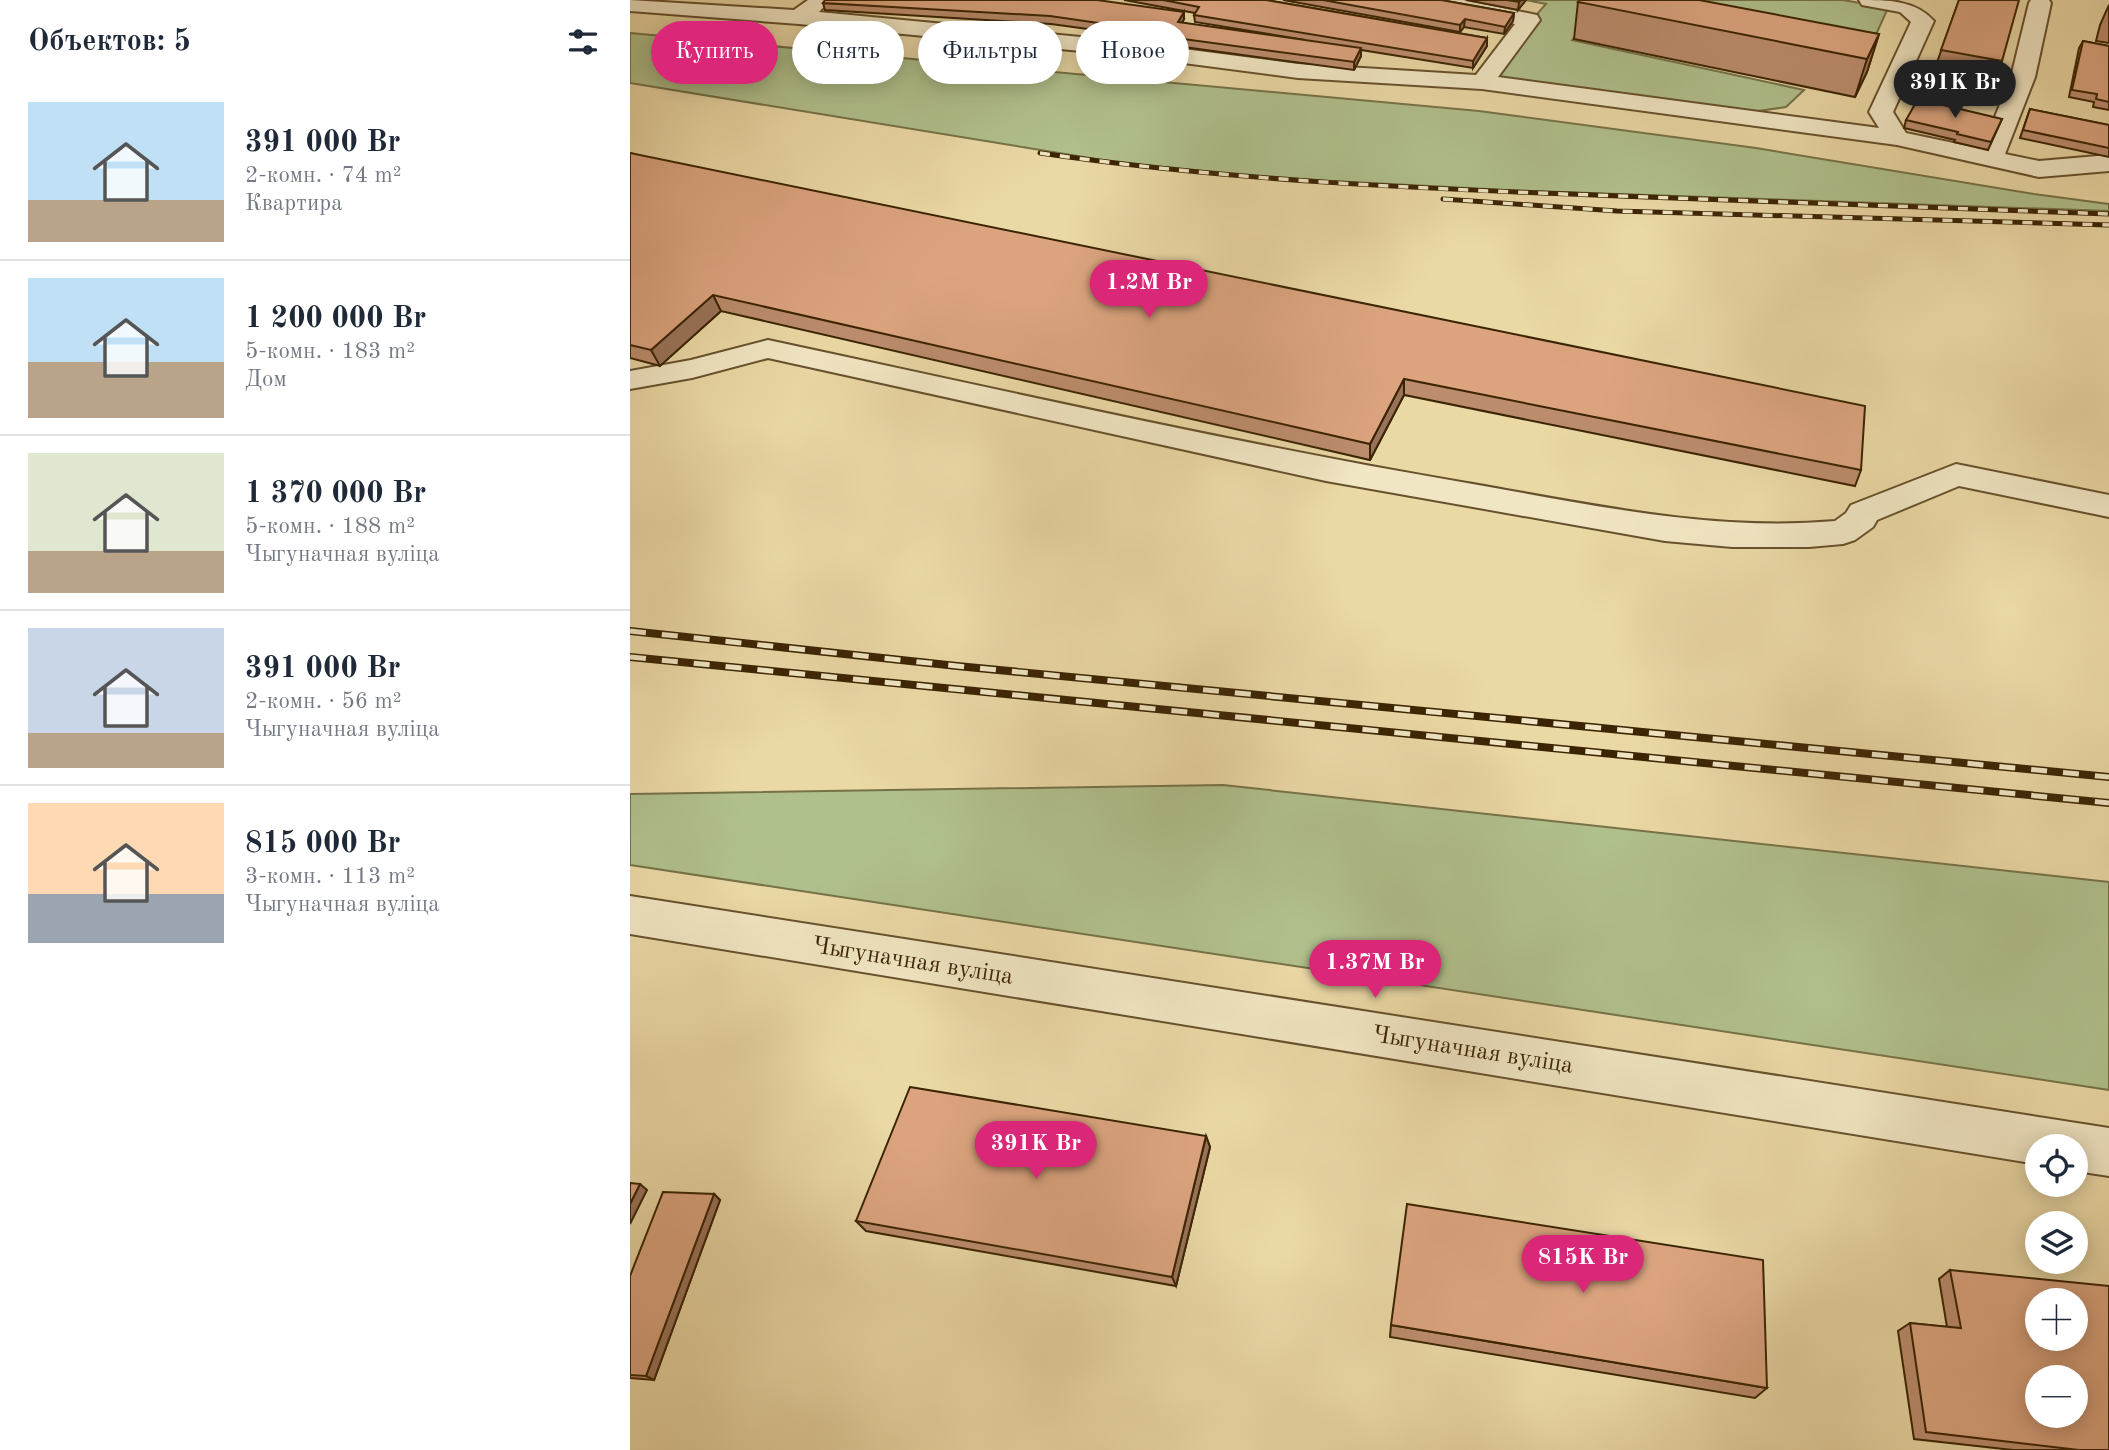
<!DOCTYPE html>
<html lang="ru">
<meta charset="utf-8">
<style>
:root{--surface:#fff;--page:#f2f2f3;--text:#1f2937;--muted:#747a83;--line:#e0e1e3;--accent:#db2777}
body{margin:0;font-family:"Old Standard TT",serif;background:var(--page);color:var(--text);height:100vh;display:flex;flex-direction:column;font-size:26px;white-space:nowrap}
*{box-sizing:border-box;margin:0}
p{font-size:23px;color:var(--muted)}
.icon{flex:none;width:38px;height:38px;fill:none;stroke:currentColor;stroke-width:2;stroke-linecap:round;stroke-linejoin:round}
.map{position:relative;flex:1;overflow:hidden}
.drawer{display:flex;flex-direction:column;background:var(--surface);width:630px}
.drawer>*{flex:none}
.hud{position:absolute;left:21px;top:21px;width:665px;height:63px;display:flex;gap:14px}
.tools{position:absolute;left:1395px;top:1134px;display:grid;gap:14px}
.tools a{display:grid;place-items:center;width:63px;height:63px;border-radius:50%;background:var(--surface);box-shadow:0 4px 18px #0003;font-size:35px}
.price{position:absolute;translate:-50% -60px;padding:0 16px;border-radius:24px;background:var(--accent);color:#fff;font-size:23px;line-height:46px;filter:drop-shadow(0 2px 4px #0008)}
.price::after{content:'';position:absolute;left:50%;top:42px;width:21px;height:16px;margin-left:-10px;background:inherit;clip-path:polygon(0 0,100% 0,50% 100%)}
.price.on{background:#222;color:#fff}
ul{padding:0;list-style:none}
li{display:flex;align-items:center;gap:21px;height:175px;padding:0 28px}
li+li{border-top:2px solid var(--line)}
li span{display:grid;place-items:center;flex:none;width:196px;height:140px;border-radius:0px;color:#555}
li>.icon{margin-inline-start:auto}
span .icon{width:84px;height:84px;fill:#fffc;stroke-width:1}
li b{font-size:30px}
h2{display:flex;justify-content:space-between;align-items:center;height:84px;padding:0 28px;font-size:30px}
.chip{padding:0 24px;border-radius:32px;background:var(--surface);box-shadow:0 4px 18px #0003;font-size:24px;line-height:63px}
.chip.on{background:var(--accent);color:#fff}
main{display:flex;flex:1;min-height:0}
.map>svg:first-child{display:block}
.green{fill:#b0c08c;stroke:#767248;stroke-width:2}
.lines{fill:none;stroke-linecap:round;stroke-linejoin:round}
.minor-casing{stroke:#67512c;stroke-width:4}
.minor{fill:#f1e6c4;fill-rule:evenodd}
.rail-far1-casing{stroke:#3b2403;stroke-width:5}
.rail-casing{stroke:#3b2403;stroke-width:8}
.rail-far1{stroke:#f1e6c4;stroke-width:3.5;stroke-dasharray:10;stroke-linecap:butt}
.rail{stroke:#f1e6c4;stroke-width:5;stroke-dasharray:16;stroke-linecap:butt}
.wall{fill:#bc8d6d;stroke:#3b2403;stroke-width:2}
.shaded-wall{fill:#997359;stroke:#3b2403;stroke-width:2}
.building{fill:#dba47f;stroke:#3b2403;stroke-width:2;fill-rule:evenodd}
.labels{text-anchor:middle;stroke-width:5;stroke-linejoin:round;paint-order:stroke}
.street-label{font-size:24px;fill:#3b2403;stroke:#f1e6c4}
</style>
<main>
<section class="drawer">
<h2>Объектов: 5<svg class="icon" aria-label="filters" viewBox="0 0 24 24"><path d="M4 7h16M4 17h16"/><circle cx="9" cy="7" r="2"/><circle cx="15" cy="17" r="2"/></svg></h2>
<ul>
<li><span style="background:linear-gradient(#bfe0f5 70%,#b9a48a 0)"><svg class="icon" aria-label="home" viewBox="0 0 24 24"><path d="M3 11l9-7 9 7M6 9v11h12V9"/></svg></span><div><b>391 000 Br</b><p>2-комн. · 74 m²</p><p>Квартира</p></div></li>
<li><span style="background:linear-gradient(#bfe0f5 60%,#b9a48a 0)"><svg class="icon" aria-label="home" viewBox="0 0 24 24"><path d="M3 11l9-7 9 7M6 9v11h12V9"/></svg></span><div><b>1 200 000 Br</b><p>5-комн. · 183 m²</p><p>Дом</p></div></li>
<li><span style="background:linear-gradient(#dfe7d0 70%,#b9a48a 0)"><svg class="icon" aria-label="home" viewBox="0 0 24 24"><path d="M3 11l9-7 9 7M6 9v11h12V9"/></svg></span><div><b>1 370 000 Br</b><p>5-комн. · 188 m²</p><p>Чыгуначная вуліца</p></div></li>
<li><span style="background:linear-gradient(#c9d6e8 75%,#b9a48a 0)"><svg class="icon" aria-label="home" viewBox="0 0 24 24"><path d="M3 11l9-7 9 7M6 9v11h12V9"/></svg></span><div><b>391 000 Br</b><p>2-комн. · 56 m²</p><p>Чыгуначная вуліца</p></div></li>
<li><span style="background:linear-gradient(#ffd9b3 65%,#9aa5b1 0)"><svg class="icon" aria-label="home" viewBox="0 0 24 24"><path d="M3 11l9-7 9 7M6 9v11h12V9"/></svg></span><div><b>815 000 Br</b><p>3-комн. · 113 m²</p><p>Чыгуначная вуліца</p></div></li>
</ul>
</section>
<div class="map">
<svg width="1479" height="1450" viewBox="0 0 1479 1450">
<rect width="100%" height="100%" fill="#ead8a5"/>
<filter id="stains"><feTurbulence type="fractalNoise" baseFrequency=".00286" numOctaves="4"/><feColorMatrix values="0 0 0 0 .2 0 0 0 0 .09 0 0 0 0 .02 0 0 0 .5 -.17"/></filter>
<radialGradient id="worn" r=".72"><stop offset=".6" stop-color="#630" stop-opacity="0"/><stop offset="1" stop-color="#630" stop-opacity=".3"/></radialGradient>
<!-- green -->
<g class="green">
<path d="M 896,0 L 973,0 L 942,40 L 1174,90 L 1156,107 L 1101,115 L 850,78 L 916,4 Z"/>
<path d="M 988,0 L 1213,0 L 1258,8 L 1239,50 Z"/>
<path d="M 0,33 L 849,111 L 1126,148 L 1404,194 L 1479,204 L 1479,211 L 876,190 L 628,177 L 484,162 L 0,83 Z"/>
<path d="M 593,785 L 1479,882 L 1479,1090 L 0,865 L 0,794 Z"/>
</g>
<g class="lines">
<!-- minor casing -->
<g class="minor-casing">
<g id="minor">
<path d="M 0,0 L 164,10 L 178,0 L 200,0 L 189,12 L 492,41 L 668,64 L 846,75 L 885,24 L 794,5 L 791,0 L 833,0 L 907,15 L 910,20 L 868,77 L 1249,128 L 1239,112 L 1281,22 L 1270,12 L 1232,5 L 1229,0 C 1258,0 1285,0 1304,21 L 1263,112 L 1276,133 L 1352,149 L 1381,77 L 1399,3 L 1401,0 L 1419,0 L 1421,3 L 1405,77 L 1375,154 L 1409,161 L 1479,155 L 1479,171 L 1409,177 L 1267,145 L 852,89 L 668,78 L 492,55 L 169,24 L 0,11 Z"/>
<path d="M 138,340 C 371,390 603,443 837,483 C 959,504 1081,532 1205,521 L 1216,513 L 1221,505 L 1326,464 L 1479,495 L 1479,517 L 1329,486 L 1247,520 L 1243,527 L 1225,540 L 1213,544 L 1179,547 L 1102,547 L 1035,541 L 696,481 L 138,358 L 62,378 L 0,389 L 0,371 L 61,360 Z"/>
<path d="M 0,896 L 1479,1128 L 1479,1176 L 1446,1171 L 1446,1146 L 1407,1146 L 1407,1164 L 0,934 Z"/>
</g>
</g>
<!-- minor -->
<use href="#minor" class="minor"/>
<!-- rail-far1 casing -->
<g class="rail-far1-casing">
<g id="rail-far1">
<path d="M 410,153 C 602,181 795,189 989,196 C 1153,202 1316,208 1479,214"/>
<path d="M 813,199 L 987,211 L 1479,225"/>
</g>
</g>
<!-- rail casing -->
<g class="rail-casing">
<g id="rail">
<path d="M 0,631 L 327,666 L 1479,777"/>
<path d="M 0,657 L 1479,803"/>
</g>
</g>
<!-- rail-far1 -->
<use href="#rail-far1" class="rail-far1"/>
<!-- rail -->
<use href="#rail" class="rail"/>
</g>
<!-- wall -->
<g class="wall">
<path d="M 494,0 L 636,0 L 857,38 L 857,46 L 843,68 L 731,50 L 731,56 L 724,70 L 517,42 L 516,37 L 421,24 L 195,10 L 193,3 L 554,19 L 552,23 L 675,40 L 565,22 L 564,15 L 565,13 Z"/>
<path d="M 653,0 L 811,0 L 884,13 L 883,21 L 874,34 L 834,27 L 830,32 Z"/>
<path d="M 836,0 L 896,0 L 888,10 Z"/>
<path d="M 1329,0 L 1372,61 L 1357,99 L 1298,88 Z"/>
<path d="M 948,2 L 1249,34 L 1237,72 L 1225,97 L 944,39 Z"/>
<path d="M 1479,5 L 1479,43 L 1466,41 L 1470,25 Z"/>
<path d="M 1453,41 L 1479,46 L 1479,110 L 1463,107 L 1464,102 L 1439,97 L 1449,48 Z"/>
<path d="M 1400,109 L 1479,125 L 1479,157 L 1390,138 Z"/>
<path d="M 1372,119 L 1358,150 L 1324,142 L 1325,140 L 1274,128 L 1276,120 Z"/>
<path d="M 0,153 L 1231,470 L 1225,486 L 774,395 L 740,460 L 91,311 L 30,366 L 0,358 Z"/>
<path d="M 576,1136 L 580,1147 L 546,1286 L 236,1231 L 226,1221 Z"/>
<path d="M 84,1194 L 90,1200 L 24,1380 L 0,1378 L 0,1276 Z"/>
<path d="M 1320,1270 L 1479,1450 L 1383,1450 L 1284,1439 L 1268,1331 L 1280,1323 L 1317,1327 L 1309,1279 Z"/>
<path d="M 761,1325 L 1137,1388 L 1125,1398 L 760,1337 Z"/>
</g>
<!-- shaded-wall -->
<g class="shaded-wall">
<path d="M 891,0 L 896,0 L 888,10 L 889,2 Z"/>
<path d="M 554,12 L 554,19 L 548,30 L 548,22 Z"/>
<path d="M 884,13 L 883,21 L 874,34 L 875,27 Z"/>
<path d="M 835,19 L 834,27 L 830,32 L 830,25 Z"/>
<path d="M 1249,34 L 1237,72 L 1225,97 L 1237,59 Z"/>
<path d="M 857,38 L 857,46 L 843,68 L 843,61 Z"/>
<path d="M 731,48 L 731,56 L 724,70 L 724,62 Z"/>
<path d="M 83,295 L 91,311 L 30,366 L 21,350 Z"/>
<path d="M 774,379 L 774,395 L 740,460 L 740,444 Z"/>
<path d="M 576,1136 L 580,1147 L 546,1286 L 542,1277 Z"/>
<path d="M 10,1184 L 17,1190 L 0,1224 L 0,1204 Z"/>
<path d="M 84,1194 L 90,1200 L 24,1380 L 16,1376 Z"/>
</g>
<!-- building -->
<g class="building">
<path d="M 195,0 L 467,0 L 554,12 L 548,22 L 731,48 L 724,62 L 516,34 L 517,30 L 420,16 L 193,3 Z"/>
<path d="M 533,0 L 636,0 L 857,38 L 843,61 L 564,15 L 569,7 Z"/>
<path d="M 693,0 L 811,0 L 884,13 L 875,27 L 835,19 L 830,25 Z"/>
<path d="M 877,0 L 891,0 L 889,2 Z"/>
<path d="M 950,0 L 1069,0 L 1249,34 L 1237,59 L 948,2 Z"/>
<path d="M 1329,0 L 1389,0 L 1372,61 L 1311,50 Z"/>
<path d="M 1453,41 L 1479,46 L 1479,102 L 1466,99 L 1467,94 L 1442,90 Z"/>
<path d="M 1288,99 L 1372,119 L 1361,142 L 1327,134 L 1328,132 L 1276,120 Z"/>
<path d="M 1400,109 L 1479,125 L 1479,148 L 1393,130 Z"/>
<path d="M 0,153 L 1235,406 L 1231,470 L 774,379 L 740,444 L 83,295 L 21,350 L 0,345 Z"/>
<path d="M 280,1087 L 576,1136 L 542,1277 L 226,1221 Z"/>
<path d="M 0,1183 L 10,1184 L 0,1204 Z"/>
<path d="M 33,1192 L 84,1194 L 16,1376 L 0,1375 L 0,1276 Z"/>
<path d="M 777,1204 L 1133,1260 L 1137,1388 L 761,1325 Z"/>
<path d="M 1320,1270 L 1479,1286 L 1479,1450 L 1449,1450 L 1296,1432 L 1280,1323 L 1331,1328 ZM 1407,1300 L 1446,1300 L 1446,1339 L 1407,1339 ZM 1407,1377 L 1446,1377 L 1446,1416 L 1407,1416 Z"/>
</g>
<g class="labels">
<!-- street labels -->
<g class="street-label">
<text transform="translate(283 960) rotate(9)" y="8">Чыгуначная вуліца</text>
<text transform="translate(843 1049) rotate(9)" y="8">Чыгуначная вуліца</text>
</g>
</g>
<rect width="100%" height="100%" filter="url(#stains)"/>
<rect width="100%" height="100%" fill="url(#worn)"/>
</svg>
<div class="tools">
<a><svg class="icon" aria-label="locate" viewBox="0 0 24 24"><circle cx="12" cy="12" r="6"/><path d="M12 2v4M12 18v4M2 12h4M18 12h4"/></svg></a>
<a><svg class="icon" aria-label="layers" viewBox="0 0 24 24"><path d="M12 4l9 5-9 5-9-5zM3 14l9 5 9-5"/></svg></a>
<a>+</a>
<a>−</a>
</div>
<b class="price on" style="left:1325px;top:120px">391K Br</b>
<b class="price" style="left:519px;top:320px">1.2M Br</b>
<b class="price" style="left:745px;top:1000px">1.37M Br</b>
<b class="price" style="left:406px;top:1181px">391K Br</b>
<b class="price" style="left:953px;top:1295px">815K Br</b>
<div class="hud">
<a class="chip on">Купить</a>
<a class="chip">Снять</a>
<a class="chip">Фильтры</a>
<a class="chip">Новое</a>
</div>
</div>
</main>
